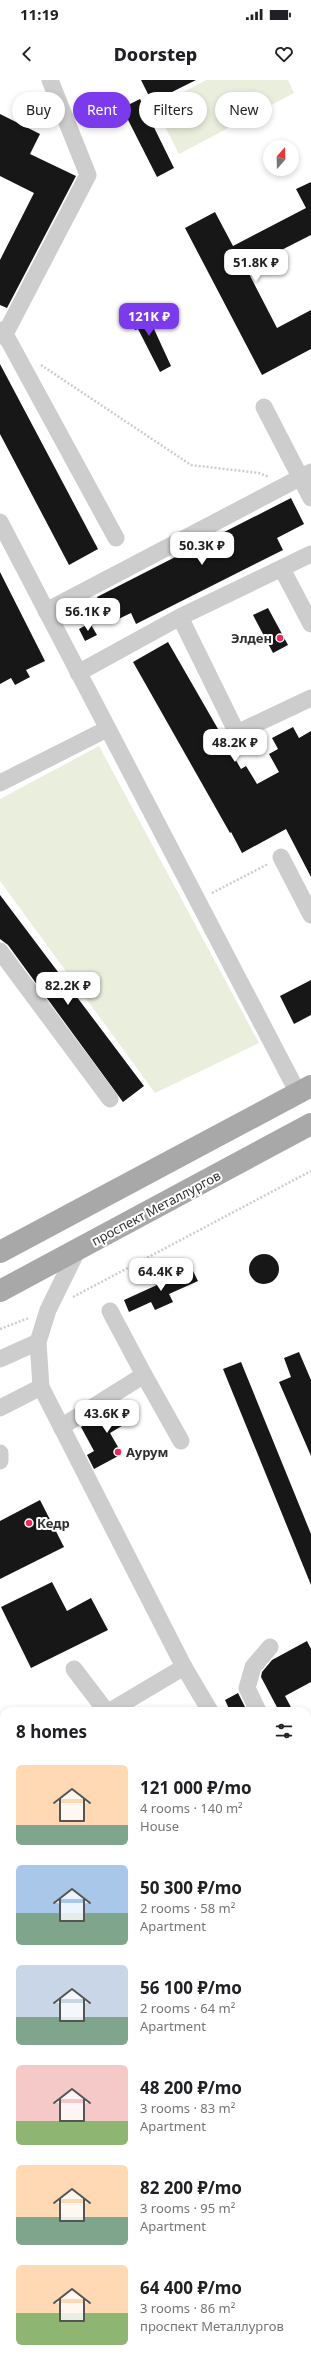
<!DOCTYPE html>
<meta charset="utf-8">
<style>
:root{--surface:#fff;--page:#f2f2f2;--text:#202124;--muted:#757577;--accent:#7c3aed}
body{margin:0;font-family:"Noto Sans",sans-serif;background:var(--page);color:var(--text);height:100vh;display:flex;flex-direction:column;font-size:15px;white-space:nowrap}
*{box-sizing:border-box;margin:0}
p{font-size:13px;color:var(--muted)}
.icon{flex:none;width:22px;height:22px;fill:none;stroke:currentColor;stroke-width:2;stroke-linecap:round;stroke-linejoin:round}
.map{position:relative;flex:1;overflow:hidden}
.drawer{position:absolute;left:0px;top:1627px;width:311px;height:656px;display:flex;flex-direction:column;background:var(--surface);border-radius:12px 12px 0 0;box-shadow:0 2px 6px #0003}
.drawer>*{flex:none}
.hud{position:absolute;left:12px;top:12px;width:287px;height:36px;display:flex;gap:8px}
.needle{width:26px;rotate:20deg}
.tools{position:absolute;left:263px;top:60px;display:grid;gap:8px}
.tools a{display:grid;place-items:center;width:36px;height:36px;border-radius:50%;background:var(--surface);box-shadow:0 2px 6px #0003;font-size:20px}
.price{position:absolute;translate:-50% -34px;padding:0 9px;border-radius:8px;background:#fff;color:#222;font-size:13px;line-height:26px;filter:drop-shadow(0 1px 2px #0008)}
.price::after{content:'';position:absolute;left:50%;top:24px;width:12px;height:9px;margin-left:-6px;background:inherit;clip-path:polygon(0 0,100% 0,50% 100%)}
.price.selected{background:var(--accent);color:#fff}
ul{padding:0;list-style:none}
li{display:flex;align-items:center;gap:12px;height:100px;padding:0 16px}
li span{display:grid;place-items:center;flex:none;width:112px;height:80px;border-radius:6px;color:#555}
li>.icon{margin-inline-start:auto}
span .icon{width:48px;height:48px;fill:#fffc;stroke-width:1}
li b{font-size:17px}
h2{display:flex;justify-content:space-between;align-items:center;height:48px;padding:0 16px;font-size:17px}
.tag{padding:0 14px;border-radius:18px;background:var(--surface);box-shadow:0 2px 6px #0003;font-size:14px;line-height:36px}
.tag.selected{background:var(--accent);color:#fff}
.status{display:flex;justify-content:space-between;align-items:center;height:28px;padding:0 20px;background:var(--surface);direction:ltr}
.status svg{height:11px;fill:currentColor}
header{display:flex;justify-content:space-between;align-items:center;height:52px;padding:0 16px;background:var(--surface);font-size:18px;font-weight:800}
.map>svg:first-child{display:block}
.green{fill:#eaeedd}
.building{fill:#171717}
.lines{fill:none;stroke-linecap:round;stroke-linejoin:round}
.path{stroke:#cdcdcd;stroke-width:2.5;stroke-dasharray:2 2;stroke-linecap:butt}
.minor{stroke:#cdcdcd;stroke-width:17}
.major{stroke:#a8a8a8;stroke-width:22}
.poi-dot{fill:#f4255f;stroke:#fff;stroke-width:1.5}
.labels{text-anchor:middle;stroke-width:4;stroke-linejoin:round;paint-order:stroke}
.poi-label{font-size:13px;font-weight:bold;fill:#303030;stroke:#fff;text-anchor:start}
.street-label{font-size:13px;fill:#303030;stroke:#fff}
</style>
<div class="status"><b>11:19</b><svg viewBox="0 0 49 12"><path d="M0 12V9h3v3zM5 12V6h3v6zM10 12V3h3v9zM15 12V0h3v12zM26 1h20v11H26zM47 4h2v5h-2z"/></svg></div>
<header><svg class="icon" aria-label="back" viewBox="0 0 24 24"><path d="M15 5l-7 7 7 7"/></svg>Doorstep<svg class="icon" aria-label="heart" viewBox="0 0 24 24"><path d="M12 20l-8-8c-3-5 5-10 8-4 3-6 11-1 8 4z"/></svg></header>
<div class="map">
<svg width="311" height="2283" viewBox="0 0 311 2283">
<rect width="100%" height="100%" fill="#fff"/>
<!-- green -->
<g class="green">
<path d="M 206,0 L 288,0 L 294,13 L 179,74 L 155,27 Z"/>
<path d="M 99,666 L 259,963 L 155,1013 L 0,801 L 0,719 Z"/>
</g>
<!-- building -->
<g class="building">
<path d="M 141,0 L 196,0 L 152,22 Z"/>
<path d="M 140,19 L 174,88 L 157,97 L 122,28 Z"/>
<path d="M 0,34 L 40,54 L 30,74 L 76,96 L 7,228 L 0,225 L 0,180 L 34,113 L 0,96 Z"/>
<path d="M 311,102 L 311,155 L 246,188 L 277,248 L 311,230 L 311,269 L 262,295 L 185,148 L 215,132 L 233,166 L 306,128 L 296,109 Z"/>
<path d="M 143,225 L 171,286 L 160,292 L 138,249 L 135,250 L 127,233 Z"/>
<path d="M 0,284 L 98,469 L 69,485 L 0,354 Z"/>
<path d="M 291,418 L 304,444 L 277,458 L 283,470 L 136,544 L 131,533 L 110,543 L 97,517 Z"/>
<path d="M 0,492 L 45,581 L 26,590 L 30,597 L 15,605 L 11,598 L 0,604 Z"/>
<path d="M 268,528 L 288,565 L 273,573 L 253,535 Z"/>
<path d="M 90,543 L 97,555 L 85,561 L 79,549 Z"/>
<path d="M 168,562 L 241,689 L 246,686 L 257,704 L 279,692 L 269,674 L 278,669 L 272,658 L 293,647 L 299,658 L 311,651 L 311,797 L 286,749 L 242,773 L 231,752 L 230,753 L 133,582 Z"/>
<path d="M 0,815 L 144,1006 L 123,1022 L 8,865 L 0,859 Z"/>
<path d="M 311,900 L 311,935 L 294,944 L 280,916 Z"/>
<circle cx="264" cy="1189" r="15"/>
<path d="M 192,1189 L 198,1201 L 169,1214 L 173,1222 L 155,1230 L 151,1222 L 129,1232 L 124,1220 Z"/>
<path d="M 299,1272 L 311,1300 L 311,1376 L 279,1302 L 291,1297 L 284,1278 Z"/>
<path d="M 241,1282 L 311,1454 L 311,1505 L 223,1289 Z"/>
<path d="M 128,1321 L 137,1337 L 110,1353 L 122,1374 L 94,1389 L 87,1375 L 94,1371 L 81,1347 Z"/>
<path d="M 40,1420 L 64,1467 L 0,1499 L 0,1441 Z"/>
<path d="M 52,1502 L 67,1531 L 91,1518 L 108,1550 L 31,1588 L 1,1527 Z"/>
<path d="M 307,1561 L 311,1569 L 311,1602 L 285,1616 L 293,1631 L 279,1631 L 261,1597 L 262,1592 L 272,1580 Z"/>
<path d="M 238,1613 L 247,1631 L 230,1631 L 225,1620 Z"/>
</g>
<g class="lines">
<!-- path -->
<g class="path">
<path d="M 41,285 L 191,385 L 259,393 L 269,397"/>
<path d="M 212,813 L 268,784"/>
<path d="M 73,1217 L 311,1091"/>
<path d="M 0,1249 L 29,1238"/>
</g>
<!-- minor -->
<g class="minor">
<path d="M 0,250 L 5,254 L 88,95 L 50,0"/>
<path d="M 0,256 L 5,254 L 116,458"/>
<path d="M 264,327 L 311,418"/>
<path d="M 0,442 L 298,1013"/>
<path d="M 282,489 L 311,544"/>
<path d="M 46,531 L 311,392"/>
<path d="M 180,537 L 237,653 L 311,618"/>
<path d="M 78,593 L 180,537 L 311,474"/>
<path d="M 0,703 L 107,649"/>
<path d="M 281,777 L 311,835"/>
<path d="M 0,871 L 110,1019"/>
<path d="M 78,1169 L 48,1230 L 38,1262 L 41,1307 L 184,1587 L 210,1631"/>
<path d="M 110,1231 L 144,1295"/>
<path d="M 0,1279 L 38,1262"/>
<path d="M 0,1328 L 41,1307"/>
<path d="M 61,1347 L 144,1295 L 181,1361"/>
<path d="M 0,1373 L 0,1381"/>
<path d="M 74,1589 L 106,1631"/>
<path d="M 110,1631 L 184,1587"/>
<path d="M 258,1631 L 247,1608 L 253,1587 L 270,1567"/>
<path d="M 0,1718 L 4,1716"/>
<path d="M 307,1728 L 311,1735"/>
<path d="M 0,1875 L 4,1873"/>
<path d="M 307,1927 L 311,1933"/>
<path d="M 0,2029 L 4,2028"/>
<path d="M 307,2036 L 311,2043"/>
<path d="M 0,2125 L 4,2133"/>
<path d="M 307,2144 L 311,2141"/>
<path d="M 80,2279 L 82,2283"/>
<path d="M 24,2283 L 26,2279"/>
<path d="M 262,2283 L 268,2279"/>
</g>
<!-- major -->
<g class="major">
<path d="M 0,1172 L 311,1006"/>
<path d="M 0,1211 L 311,1044"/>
</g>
</g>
<!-- markers -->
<g class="poi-dot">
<circle cx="280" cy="558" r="4"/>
<circle cx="118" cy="1372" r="4"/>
<circle cx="29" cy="1443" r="4"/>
</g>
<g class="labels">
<!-- poi labels -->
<g class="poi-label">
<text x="272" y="563" text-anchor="end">Элден</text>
<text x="126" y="1377">Аурум</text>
<text x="37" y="1448">Кедр</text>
</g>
<!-- street labels -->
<g class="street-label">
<text transform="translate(156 1128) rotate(-28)" y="5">проспект Металлургов</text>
</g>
</g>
</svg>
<div class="tools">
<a><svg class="needle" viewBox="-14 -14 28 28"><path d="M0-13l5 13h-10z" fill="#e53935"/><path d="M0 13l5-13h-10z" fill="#757577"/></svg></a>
</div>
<b class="price" style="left:256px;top:203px">51.8K ₽</b>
<b class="price selected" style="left:149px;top:257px">121K ₽</b>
<b class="price" style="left:202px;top:486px">50.3K ₽</b>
<b class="price" style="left:88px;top:552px">56.1K ₽</b>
<b class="price" style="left:235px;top:683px">48.2K ₽</b>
<b class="price" style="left:68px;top:926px">82.2K ₽</b>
<b class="price" style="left:161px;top:1212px">64.4K ₽</b>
<b class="price" style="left:107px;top:1354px">43.6K ₽</b>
<div class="hud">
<a class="tag">Buy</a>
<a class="tag selected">Rent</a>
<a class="tag">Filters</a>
<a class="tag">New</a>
</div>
<section class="drawer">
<h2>8 homes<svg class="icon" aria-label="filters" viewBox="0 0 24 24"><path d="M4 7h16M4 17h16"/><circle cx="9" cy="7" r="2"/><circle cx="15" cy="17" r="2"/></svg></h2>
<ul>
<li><span style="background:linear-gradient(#ffd9b3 75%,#7fa58c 0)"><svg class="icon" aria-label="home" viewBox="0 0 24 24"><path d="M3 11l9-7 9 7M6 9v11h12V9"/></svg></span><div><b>121 000 ₽/mo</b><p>4 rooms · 140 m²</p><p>House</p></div></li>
<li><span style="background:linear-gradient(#a9c7e8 60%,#7fa58c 0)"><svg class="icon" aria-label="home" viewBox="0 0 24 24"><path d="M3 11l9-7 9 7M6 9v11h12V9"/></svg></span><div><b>50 300 ₽/mo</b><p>2 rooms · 58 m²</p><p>Apartment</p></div></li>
<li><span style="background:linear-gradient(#c9d6e8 65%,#7fa58c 0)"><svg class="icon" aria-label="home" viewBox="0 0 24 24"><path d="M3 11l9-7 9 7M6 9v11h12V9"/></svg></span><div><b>56 100 ₽/mo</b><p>2 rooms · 64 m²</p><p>Apartment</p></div></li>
<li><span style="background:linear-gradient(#f6c9c9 70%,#8fb573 0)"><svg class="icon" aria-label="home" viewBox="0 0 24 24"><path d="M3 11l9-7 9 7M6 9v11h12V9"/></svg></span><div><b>48 200 ₽/mo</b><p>3 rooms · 83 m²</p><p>Apartment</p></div></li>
<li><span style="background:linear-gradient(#ffd9b3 65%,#7fa58c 0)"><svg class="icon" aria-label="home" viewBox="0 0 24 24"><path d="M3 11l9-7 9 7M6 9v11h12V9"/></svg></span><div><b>82 200 ₽/mo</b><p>3 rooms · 95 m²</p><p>Apartment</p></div></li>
<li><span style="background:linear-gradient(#ffd9b3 60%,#8fb573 0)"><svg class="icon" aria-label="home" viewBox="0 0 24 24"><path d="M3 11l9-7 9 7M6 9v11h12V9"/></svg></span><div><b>64 400 ₽/mo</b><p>3 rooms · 86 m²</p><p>проспект Металлургов</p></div></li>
</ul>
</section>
</div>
